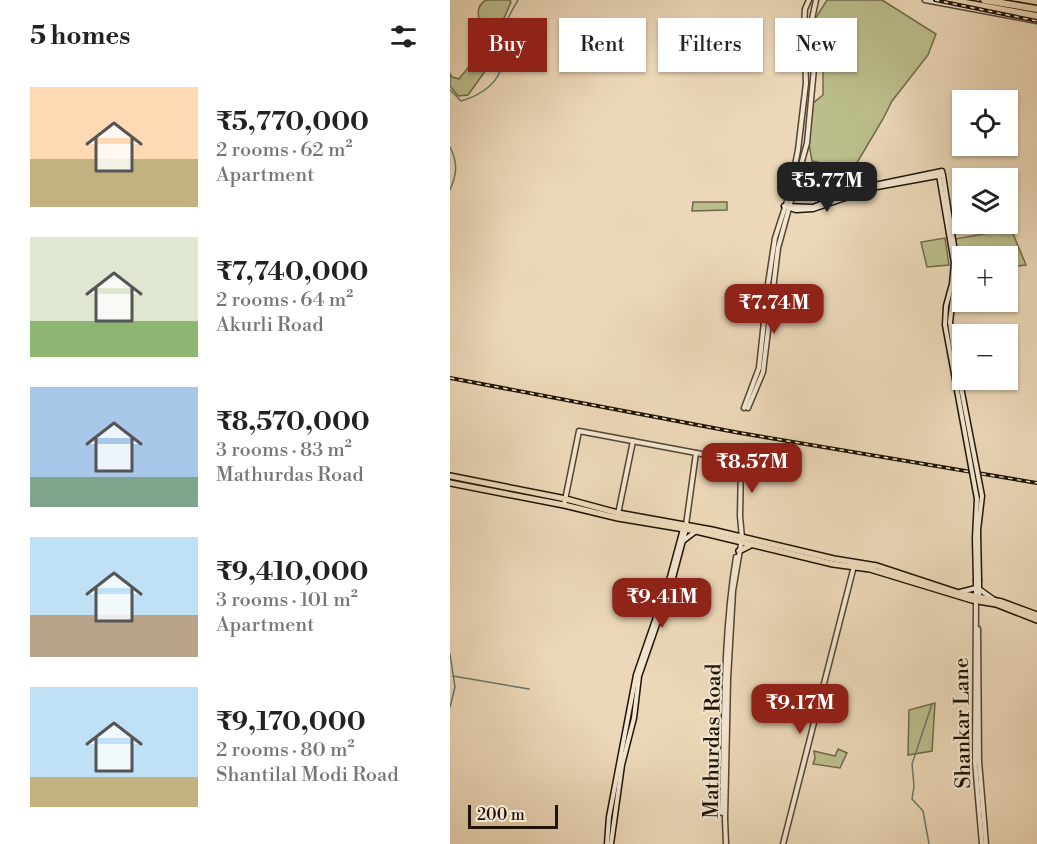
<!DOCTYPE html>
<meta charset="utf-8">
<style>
:root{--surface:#fff;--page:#f2f2f2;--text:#222;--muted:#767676;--accent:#8f2418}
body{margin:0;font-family:"Libre Bodoni",serif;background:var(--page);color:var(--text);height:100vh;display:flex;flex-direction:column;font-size:22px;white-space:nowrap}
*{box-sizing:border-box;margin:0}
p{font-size:20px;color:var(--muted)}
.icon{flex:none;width:33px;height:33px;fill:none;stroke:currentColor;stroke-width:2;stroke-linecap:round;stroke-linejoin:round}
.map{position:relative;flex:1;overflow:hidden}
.drawer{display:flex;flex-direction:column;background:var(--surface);width:450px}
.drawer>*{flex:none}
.hud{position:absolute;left:18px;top:18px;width:478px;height:54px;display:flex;gap:12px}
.tools{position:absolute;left:502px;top:90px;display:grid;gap:12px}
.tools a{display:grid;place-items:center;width:66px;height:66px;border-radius:0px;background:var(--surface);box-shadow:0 2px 4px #0004;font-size:30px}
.scale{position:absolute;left:18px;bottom:15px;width:90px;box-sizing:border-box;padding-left:6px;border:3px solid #1f1406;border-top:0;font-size:16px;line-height:21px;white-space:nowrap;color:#1f1406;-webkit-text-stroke:4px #f3e6d1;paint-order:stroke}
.price{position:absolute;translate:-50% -51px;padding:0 14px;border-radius:12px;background:var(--accent);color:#fff;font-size:20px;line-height:39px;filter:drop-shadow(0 2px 3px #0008)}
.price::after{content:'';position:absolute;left:50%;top:36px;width:18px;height:14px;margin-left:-9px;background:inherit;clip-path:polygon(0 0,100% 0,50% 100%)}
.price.current{background:#222;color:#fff}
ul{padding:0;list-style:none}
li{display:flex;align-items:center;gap:18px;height:150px;padding:0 30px}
li span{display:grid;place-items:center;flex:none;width:168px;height:120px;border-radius:0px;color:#555}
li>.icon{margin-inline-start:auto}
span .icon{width:72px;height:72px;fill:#fffc;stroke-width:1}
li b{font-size:26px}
h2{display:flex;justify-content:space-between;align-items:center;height:72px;padding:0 30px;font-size:26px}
.chip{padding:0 21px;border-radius:0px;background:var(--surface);box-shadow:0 2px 4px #0004;font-size:21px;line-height:54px}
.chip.current{background:var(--accent);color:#fff}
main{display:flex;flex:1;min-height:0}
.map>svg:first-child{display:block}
.green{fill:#bbbe8c;stroke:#6d6949;stroke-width:1.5}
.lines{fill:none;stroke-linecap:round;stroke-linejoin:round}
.stream{stroke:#68786b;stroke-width:1.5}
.tertiary-casing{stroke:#524532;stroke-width:7}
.secondary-casing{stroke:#1f1406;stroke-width:7}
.primary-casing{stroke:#1f1406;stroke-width:8}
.trunk-casing{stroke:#1f1406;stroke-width:9}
.tertiary{stroke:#f3e6d1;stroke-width:4}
.secondary{stroke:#f3e6d1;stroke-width:4}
.primary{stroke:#ecd8b8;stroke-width:5}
.trunk{stroke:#ecd8b8;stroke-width:6}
.rail-casing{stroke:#1f1406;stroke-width:4}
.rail{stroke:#f3e6d1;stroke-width:1.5;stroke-dasharray:4.5;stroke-linecap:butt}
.secondary-bridge-casing{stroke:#1f1406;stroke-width:7;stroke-linecap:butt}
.secondary-bridge{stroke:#f3e6d1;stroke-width:4}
.labels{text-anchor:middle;stroke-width:4.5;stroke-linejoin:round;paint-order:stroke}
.street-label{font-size:21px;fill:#1f1406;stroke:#f3e6d1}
</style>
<main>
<section class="drawer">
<h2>5 homes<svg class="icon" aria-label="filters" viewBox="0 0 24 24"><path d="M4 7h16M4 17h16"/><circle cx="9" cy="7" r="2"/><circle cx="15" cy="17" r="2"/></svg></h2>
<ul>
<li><span style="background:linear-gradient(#ffd9b3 60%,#c2b280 0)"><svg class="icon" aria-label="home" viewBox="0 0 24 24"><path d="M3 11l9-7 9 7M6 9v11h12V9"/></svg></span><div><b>₹5,770,000</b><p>2 rooms · 62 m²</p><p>Apartment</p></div></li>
<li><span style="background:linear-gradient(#dfe7d0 70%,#8fb573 0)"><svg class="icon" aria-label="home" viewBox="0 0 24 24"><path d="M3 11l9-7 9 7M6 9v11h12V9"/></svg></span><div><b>₹7,740,000</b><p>2 rooms · 64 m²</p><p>Akurli Road</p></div></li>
<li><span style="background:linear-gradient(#a9c7e8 75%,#7fa58c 0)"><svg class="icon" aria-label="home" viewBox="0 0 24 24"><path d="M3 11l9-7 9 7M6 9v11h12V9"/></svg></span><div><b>₹8,570,000</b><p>3 rooms · 83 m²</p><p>Mathurdas Road</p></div></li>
<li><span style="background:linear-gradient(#bfe0f5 65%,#b9a48a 0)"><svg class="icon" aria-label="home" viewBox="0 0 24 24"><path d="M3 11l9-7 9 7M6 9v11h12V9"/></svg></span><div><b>₹9,410,000</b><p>3 rooms · 101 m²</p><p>Apartment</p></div></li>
<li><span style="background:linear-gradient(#bfe0f5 75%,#c2b280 0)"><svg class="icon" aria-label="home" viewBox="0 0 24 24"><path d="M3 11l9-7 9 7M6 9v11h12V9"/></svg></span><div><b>₹9,170,000</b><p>2 rooms · 80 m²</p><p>Shantilal Modi Road</p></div></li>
</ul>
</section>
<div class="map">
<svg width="587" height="844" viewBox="0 0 587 844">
<rect width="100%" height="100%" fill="#ecd8b8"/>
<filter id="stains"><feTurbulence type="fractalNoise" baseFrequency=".00333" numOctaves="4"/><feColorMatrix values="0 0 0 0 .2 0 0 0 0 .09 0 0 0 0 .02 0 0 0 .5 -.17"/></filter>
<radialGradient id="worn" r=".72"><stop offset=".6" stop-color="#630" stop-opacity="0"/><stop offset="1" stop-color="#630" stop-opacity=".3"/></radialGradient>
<!-- green -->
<g class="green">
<path d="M 36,0 L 60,0 L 61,2 L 47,34 L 41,63 L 18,95 L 8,96 L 0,86 L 0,73 L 2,77 L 9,79 C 17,69 26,59 28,45 C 29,41 31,35 31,31 C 30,19 23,8 36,0 Z"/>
<path d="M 377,0 L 432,0 L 486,34 L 478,55 L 442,101 L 433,119 L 408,161 L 400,169 L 362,161 L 359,144 L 362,104 L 373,95 L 373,61 L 366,54 L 365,19 Z"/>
<path d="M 243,202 L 277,202 L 277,210 L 242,211 Z"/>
<path d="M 561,229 L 576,265 L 558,267 L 558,256 L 513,256 L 513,273 L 510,274 L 505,239 Z"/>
<path d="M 495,238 L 499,265 L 477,267 L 471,242 Z"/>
<path d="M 485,703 L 482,751 L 458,755 L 459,710 Z"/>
<path d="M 388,749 L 397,753 L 390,768 L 363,764 L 365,758 L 364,751 L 385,756 Z"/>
</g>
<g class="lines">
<!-- stream -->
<g class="stream">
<path d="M 0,90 L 11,101 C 29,96 51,83 52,62 C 53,54 50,46 51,38 C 54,24 61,12 68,0"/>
<path d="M 0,147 C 8,162 7,174 0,190"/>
<path d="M 0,654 L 5,687 L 0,707"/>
<path d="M 3,676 L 79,689"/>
<path d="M 479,844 L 473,811 L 462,799 L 464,786 L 462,764 L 482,704"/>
</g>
<!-- tertiary casing -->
<g class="tertiary-casing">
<g id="tertiary">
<path d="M 475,0 L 587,21"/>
<path d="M 294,408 L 309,368 L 318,284 L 325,238 L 339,195 L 348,150 L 356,83 L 354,26 L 355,9 L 359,0"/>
<path d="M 298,408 L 313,372 L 328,248 L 357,143 L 364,68 L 362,19 L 366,0"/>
<path d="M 114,505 L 129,431 L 289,461 L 291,463 L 290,516 L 292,538 L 283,591 L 278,679 L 275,819 L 276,844"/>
<path d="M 168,514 L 183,441"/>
<path d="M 236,525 L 246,453"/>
<path d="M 526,601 L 525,762 L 532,844"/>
<path d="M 528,629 L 529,761 L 536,844"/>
<path d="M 272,813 C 275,727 272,642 286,557"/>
<path d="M 333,844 L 404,566"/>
</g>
</g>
<!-- secondary casing -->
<g class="secondary-casing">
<g id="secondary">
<path d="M 489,175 L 504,263 L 502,284 L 496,306 L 495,325 L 500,352"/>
<path d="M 493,175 L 427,187 L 363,209 L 346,210 L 334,206 L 363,207 L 410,188 L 492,171 L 493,175 L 507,265 L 500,322 L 504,351"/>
<path d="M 233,541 L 246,531"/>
<path d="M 529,589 L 543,599"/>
<path d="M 510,592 L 526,588"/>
<path d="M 526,597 L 526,581"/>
<path d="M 529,598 L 529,581"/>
<path d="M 157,844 L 159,817 L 186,675 L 220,577 L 233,529"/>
<path d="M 161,844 L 172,765 L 184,718 L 189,676 L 223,578 L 236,529"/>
</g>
</g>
<!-- primary casing -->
<g class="primary-casing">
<g id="primary">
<path d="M 0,476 L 116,499 L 168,513 L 262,530 L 384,559 L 427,566 L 509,593 L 552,602 L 587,615"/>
<path d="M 0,483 L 114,505 L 168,518 L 246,531 L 383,564 L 420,569 L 522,600 L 546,604 L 587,620"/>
<path d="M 289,551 L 299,546"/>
</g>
</g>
<!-- trunk casing -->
<g class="trunk-casing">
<g id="trunk">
<path d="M 499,0 L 587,16"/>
<path d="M 534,0 L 587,9"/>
</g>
</g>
<!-- tertiary -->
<use href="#tertiary" class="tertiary"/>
<!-- secondary -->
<use href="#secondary" class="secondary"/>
<!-- primary -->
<use href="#primary" class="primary"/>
<!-- trunk -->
<use href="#trunk" class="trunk"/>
<!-- rail casing -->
<g class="rail-casing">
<g id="rail">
<path d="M 485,0 L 587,21"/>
<path d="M 0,378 L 290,433 L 587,483"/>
</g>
</g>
<!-- rail -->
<use href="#rail" class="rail"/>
<!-- secondary-bridge casing -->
<g class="secondary-bridge-casing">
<g id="secondary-bridge">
<path d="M 504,351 L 532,496 L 528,530 L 529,581"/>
<path d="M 500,352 L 527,499 L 525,538 L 526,581"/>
</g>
</g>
<!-- secondary-bridge -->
<use href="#secondary-bridge" class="secondary-bridge"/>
</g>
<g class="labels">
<!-- street labels -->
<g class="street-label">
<text transform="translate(512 723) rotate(-91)" y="7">Shankar Lane</text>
<text transform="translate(262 741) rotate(-89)" y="7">Mathurdas Road</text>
</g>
</g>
<rect width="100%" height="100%" filter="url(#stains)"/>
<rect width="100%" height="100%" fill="url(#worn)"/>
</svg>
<div class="tools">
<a><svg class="icon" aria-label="locate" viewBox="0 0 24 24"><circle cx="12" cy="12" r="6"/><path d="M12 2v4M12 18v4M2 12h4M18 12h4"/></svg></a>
<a><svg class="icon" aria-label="layers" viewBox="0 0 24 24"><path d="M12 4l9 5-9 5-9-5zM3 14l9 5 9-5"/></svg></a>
<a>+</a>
<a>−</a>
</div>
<div class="scale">200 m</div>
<b class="price current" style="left:377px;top:213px">₹5.77M</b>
<b class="price" style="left:324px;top:335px">₹7.74M</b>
<b class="price" style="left:302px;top:494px">₹8.57M</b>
<b class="price" style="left:212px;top:629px">₹9.41M</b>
<b class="price" style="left:350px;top:735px">₹9.17M</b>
<div class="hud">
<a class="chip current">Buy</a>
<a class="chip">Rent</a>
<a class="chip">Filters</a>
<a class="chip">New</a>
</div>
</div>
</main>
